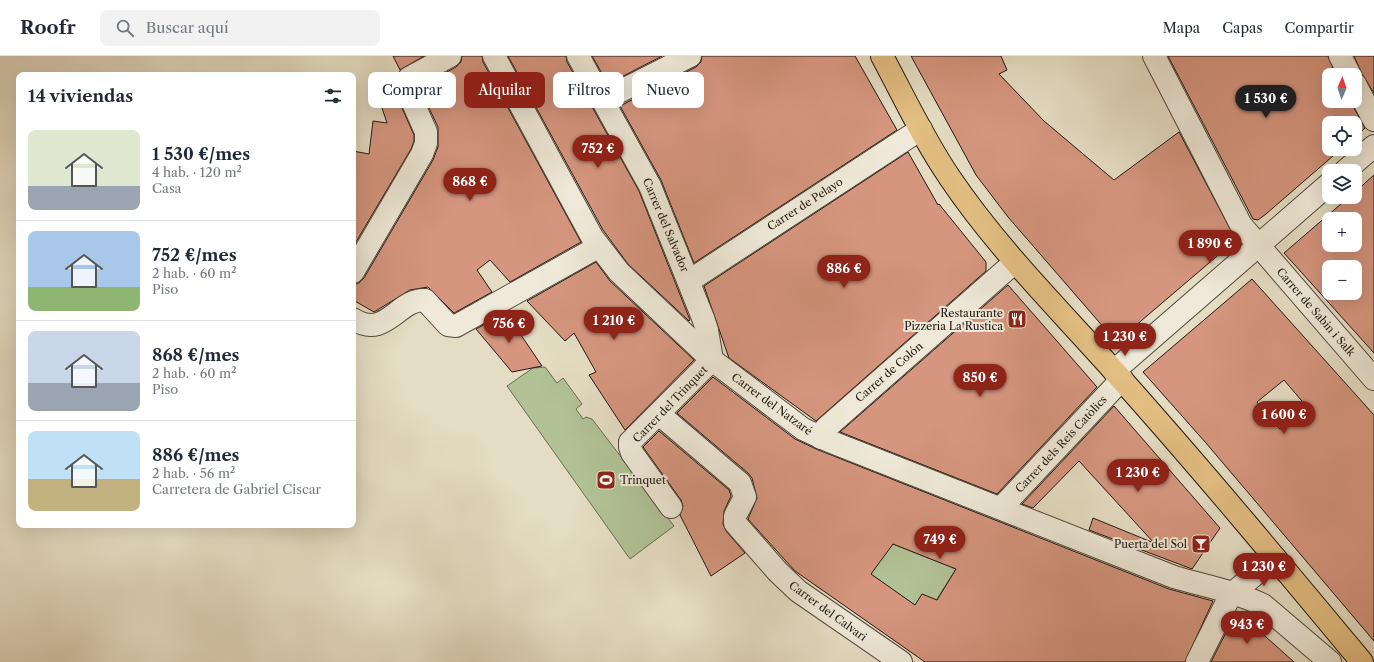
<!DOCTYPE html>
<html lang="es">
<meta charset="utf-8">
<style>
:root{--surface:#fff;--page:#f2f2f3;--text:#1f2937;--muted:#747a83;--line:#e0e1e3;--accent:#8f2418}
body{margin:0;font-family:"Libre Caslon Text",serif;background:var(--page);color:var(--text);height:100vh;display:flex;flex-direction:column;font-size:15px;white-space:nowrap}
*{box-sizing:border-box;margin:0}
p{font-size:13px;color:var(--muted)}
.icon{flex:none;width:22px;height:22px;fill:none;stroke:currentColor;stroke-width:2;stroke-linecap:round;stroke-linejoin:round}
.map{position:relative;flex:1;overflow:hidden}
.drawer{position:absolute;left:16px;top:16px;width:340px;height:456px;display:flex;flex-direction:column;background:var(--surface);border-radius:8px;box-shadow:0 4px 16px #0002}
.drawer>*{flex:none}
.hud{position:absolute;left:368px;top:16px;width:380px;height:36px;display:flex;gap:8px}
.needle{width:26px;rotate:2deg}
.buttons{position:absolute;left:1322px;top:12px;display:grid;gap:8px}
.buttons a{display:grid;place-items:center;width:40px;height:40px;border-radius:8px;background:var(--surface);box-shadow:0 4px 16px #0002;font-size:20px}
.price{position:absolute;translate:-50% -34px;padding:0 9px;border-radius:14px;background:var(--accent);color:#fff;font-size:13px;line-height:26px;filter:drop-shadow(0 1px 2px #0008)}
.price::after{content:'';position:absolute;left:50%;top:24px;width:12px;height:9px;margin-left:-6px;background:inherit;clip-path:polygon(0 0,100% 0,50% 100%)}
.price.active{background:#222;color:#fff}
ul{padding:0;list-style:none}
li{display:flex;align-items:center;gap:12px;height:100px;padding:0 12px}
li+li{border-top:1px solid var(--line)}
li span{display:grid;place-items:center;flex:none;width:112px;height:80px;border-radius:8px;color:#555}
li>.icon{margin-inline-start:auto}
span .icon{width:48px;height:48px;fill:#fffc;stroke-width:1}
li b{font-size:17px}
h2{display:flex;justify-content:space-between;align-items:center;height:48px;padding:0 12px;font-size:17px}
.pill{padding:0 14px;border-radius:8px;background:var(--surface);box-shadow:0 4px 16px #0002;font-size:14px;line-height:36px}
.pill.active{background:var(--accent);color:#fff}
header{display:flex;align-items:center;gap:24px;box-sizing:border-box;height:56px;padding:0 20px;background:var(--surface);border-bottom:1px solid var(--line)}
header strong{font-size:19px}
nav{display:flex;gap:22px;margin-inline-start:auto;font-size:14px}
.search{width:280px;height:36px;background:var(--page);display:flex;align-items:center;gap:10px;box-sizing:border-box;padding:0 14px;border-radius:8px;color:var(--muted);font-size:15px}
.map>svg:first-child{display:block}
.green{fill:#b1c296;stroke:#696c53}
.building{fill:#d5957e;stroke:#211710;fill-rule:evenodd}
.lines{fill:none;stroke-linecap:round;stroke-linejoin:round}
.minor-casing{stroke:#52483d;stroke-width:24}
.major-casing{stroke:#211710;stroke-width:24}
.minor{stroke:#eee9d8;stroke-width:22}
.major{stroke:#e2be82;stroke-width:22}
.labels{text-anchor:middle;stroke-width:4;stroke-linejoin:round;paint-order:stroke}
.street-label{font-size:11px;fill:#211710;stroke:#eee9d8}
.poi-label{font-size:11px;fill:#211710;stroke:#eee9d8;text-anchor:end}
</style>
<header>
<strong>Roofr</strong>
<div class="search"><svg class="icon" aria-label="search" viewBox="0 0 24 24"><circle cx="10" cy="10" r="6"/><path d="M15 15l6 6"/></svg>Buscar aquí</div>
<nav><a>Mapa</a><a>Capas</a><a>Compartir</a></nav>
</header>
<div class="map">
<svg width="1374" height="606" viewBox="0 0 1374 606">
<rect width="100%" height="100%" fill="#e5ddc3"/>
<filter id="stains"><feTurbulence type="fractalNoise" baseFrequency=".005" numOctaves="4"/><feColorMatrix values="0 0 0 0 .2 0 0 0 0 .09 0 0 0 0 .02 0 0 0 .5 -.17"/></filter>
<radialGradient id="worn" r=".72"><stop offset=".6" stop-color="#630" stop-opacity="0"/><stop offset="1" stop-color="#630" stop-opacity=".3"/></radialGradient>
<!-- green -->
<g class="green">
<path d="M 545,311 L 557,327 L 563,322 L 582,348 L 576,353 L 583,363 L 586,361 L 592,363 L 674,470 L 630,503 L 507,330 L 533,312 Z"/>
<path d="M 855,473 L 956,513 L 935,546 L 921,555 L 870,519 L 878,508 L 838,512 L 822,534 L 802,519 Z"/>
</g>
<!-- building -->
<g class="building">
<path d="M 393,0 L 424,0 L 400,14 Z"/>
<path d="M 462,0 L 482,0 L 483,6 L 581,186 L 510,226 L 490,204 L 477,214 L 492,236 L 454,257 L 428,231 L 410,234 L 374,256 L 353,244 L 353,228 L 359,227 L 364,222 L 433,104 L 438,91 L 438,71 L 419,31 L 456,11 L 461,6 Z"/>
<path d="M 508,0 L 566,0 L 567,6 L 639,135 L 690,264 L 689,265 L 628,208 L 603,174 Z"/>
<path d="M 592,0 L 662,0 L 608,28 Z"/>
<path d="M 702,0 L 855,0 L 897,74 L 694,207 L 661,124 L 620,50 L 696,11 L 701,6 Z"/>
<path d="M 911,0 L 1001,0 L 1007,14 L 999,18 L 1044,65 L 1114,124 L 1179,76 L 1236,184 L 1121,282 L 1112,281 L 1008,161 L 976,119 Z"/>
<path d="M 1168,0 L 1328,0 L 1336,19 L 1329,19 L 1329,45 L 1350,45 L 1365,72 L 1355,81 L 1355,67 L 1329,67 L 1329,93 L 1341,93 L 1266,158 L 1258,164 L 1253,163 Z"/>
<path d="M 1354,0 L 1374,0 L 1374,37 L 1362,18 Z"/>
<path d="M 398,43 L 414,79 L 414,85 L 411,93 L 353,191 L 353,95 L 369,98 L 373,65 L 387,67 L 381,49 Z"/>
<path d="M 908,96 L 938,149 L 939,148 L 986,206 L 986,215 L 816,365 L 729,302 L 704,230 Z"/>
<path d="M 1374,119 L 1374,297 L 1284,197 L 1349,141 L 1355,141 L 1355,136 ZM 1329,163 L 1355,163 L 1355,189 L 1329,189 ZM 1329,211 L 1355,211 L 1355,237 L 1329,237 Z"/>
<path d="M 596,206 L 610,225 L 694,304 L 625,374 L 589,319 L 596,316 L 574,277 L 565,285 L 527,245 Z"/>
<path d="M 1252,223 L 1374,359 L 1374,585 L 1206,387 L 1143,316 ZM 1284,324 L 1307,351 L 1280,373 L 1257,346 Z"/>
<path d="M 1008,229 L 1097,331 L 997,438 L 840,376 Z"/>
<path d="M 506,257 L 542,310 L 512,316 L 476,273 Z"/>
<path d="M 713,321 L 795,383 L 816,393 L 1169,533 L 1213,545 L 1185,606 L 925,606 L 795,515 L 748,463 L 757,442 L 752,422 L 748,417 L 677,357 ZM 893,488 L 956,513 L 937,544 L 922,538 L 915,549 L 871,518 Z"/>
<path d="M 1114,350 L 1220,472 L 1192,513 L 1089,474 L 1093,462 L 1154,487 L 1079,405 L 1033,452 L 1022,448 Z"/>
<path d="M 659,375 L 729,434 L 731,440 L 724,455 L 723,468 L 726,475 L 745,497 L 711,520 L 680,459 L 683,450 L 681,444 L 643,391 Z"/>
<path d="M 1237,555 L 1266,581 L 1294,606 L 1211,606 Z"/>
</g>
<g class="lines">
<!-- minor casing -->
<g class="minor-casing">
<g id="minor">
<path d="M 494,0 L 592,181 L 619,216 L 712,304 L 803,373 L 829,385 L 1174,521 C 1205,530 1234,535 1263,549 L 1330,606"/>
<path d="M 578,0 L 650,130 L 703,262 L 707,274 L 712,304 L 630,386 L 630,391 L 632,397 L 671,451"/>
<path d="M 1154,0 L 1241,169 L 1374,323"/>
<path d="M 1340,0 L 1350,19"/>
<path d="M 1355,28 L 1374,64"/>
<path d="M 603,44 L 690,0"/>
<path d="M 1345,115 L 1374,90"/>
<path d="M 353,216 L 422,98 L 426,87 L 426,76 L 406,31 L 407,26 L 409,22 L 450,0"/>
<path d="M 689,225 L 921,73"/>
<path d="M 353,263 C 386,284 397,243 425,244 L 448,269 L 456,270 L 598,191"/>
<path d="M 1114,315 L 1329,128"/>
<path d="M 659,358 L 740,427 L 745,441 L 735,460 L 735,467 L 778,516 L 798,535 L 901,606"/>
<path d="M 821,382 L 826,372 L 1015,206"/>
<path d="M 1001,452 L 1122,323"/>
<path d="M 1197,606 L 1229,542 L 1234,536 L 1275,502"/>
</g>
</g>
<!-- major casing -->
<g class="major-casing">
<path id="major" d="M 882,0 C 904,41 924,84 950,122 C 1000,196 1064,258 1122,324 C 1204,416 1283,511 1362,606"/>
</g>
<!-- minor -->
<use href="#minor" class="minor"/>
<!-- major -->
<use href="#major" class="major"/>
</g>
<!-- icons -->
<defs>
<g id="restaurant-square" transform="scale(1)"><rect x="-9" y="-9" width="18" height="18" rx="4" fill="#8f2418" stroke="#eee9d8"/><path d="M-5-6h1v4h1v-4h1v4h1v-4h1v5L-1.5 .5V6h-2V.5L-5-1ZM5-6V6H3V1.5H1.5Q1.5-4 5-6Z" fill="#fff"/></g>
<g id="stadium-square" transform="scale(1)"><rect x="-9" y="-9" width="18" height="18" rx="4" fill="#8f2418" stroke="#eee9d8"/><path d="M0-5a6.5 5 0 1 0 0 10a6.5 5 0 1 0 0-10ZM-3.5-1.8h7v3.6h-7Z" fill="#fff"/></g>
<g id="bar-square" transform="scale(1)"><rect x="-9" y="-9" width="18" height="18" rx="4" fill="#8f2418" stroke="#eee9d8"/><path d="M-6-5H6L.8 .8V4.5H3.5V6h-7V4.5H-.8V.8Z" fill="#fff"/></g>
</defs>
<g fill-rule="evenodd">
<use href="#restaurant-square" x="1017" y="263"/>
<use href="#stadium-square" x="606" y="424"/>
<use href="#bar-square" x="1201" y="488"/>
</g>
<g class="labels">
<!-- street labels -->
<g class="street-label">
<text transform="translate(805 148) rotate(-33)" y="4">Carrer de Pelayo</text>
<text transform="translate(666 169) rotate(67)" y="4">Carrer del Salvador</text>
<text transform="translate(1316 256) rotate(49)" y="4">Carrer de Sabin i Salk</text>
<text transform="translate(889 316) rotate(-41)" y="4">Carrer de Colón</text>
<text transform="translate(670 348) rotate(-46)" y="4">Carrer del Trinquet</text>
<text transform="translate(772 348) rotate(36)" y="4">Carrer del Natzaré</text>
<text transform="translate(1061 388) rotate(-47)" y="4">Carrer dels Reis Catòlics</text>
<text transform="translate(828 555) rotate(36)" y="4">Carrer del Calvari</text>
</g>
<!-- poi labels -->
<g class="poi-label">
<text x="1003" y="261">Restaurante<tspan x="1003" dy="13">Pizzeria La Rustica</tspan></text>
<text x="620" y="428" text-anchor="start">Trinquet</text>
<text x="1187" y="492">Puerta del Sol</text>
</g>
</g>
<rect width="100%" height="100%" filter="url(#stains)"/>
<rect width="100%" height="100%" fill="url(#worn)"/>
</svg>
<div class="buttons">
<a><svg class="needle" viewBox="-14 -14 28 28"><path d="M0-13l5 13h-10z" fill="#e53935"/><path d="M0 13l5-13h-10z" fill="#747a83"/></svg></a>
<a><svg class="icon" aria-label="locate" viewBox="0 0 24 24"><circle cx="12" cy="12" r="6"/><path d="M12 2v4M12 18v4M2 12h4M18 12h4"/></svg></a>
<a><svg class="icon" aria-label="layers" viewBox="0 0 24 24"><path d="M12 4l9 5-9 5-9-5zM3 14l9 5 9-5"/></svg></a>
<a>+</a>
<a>−</a>
</div>
<b class="price active" style="left:1266px;top:63px">1 530 €</b>
<b class="price" style="left:598px;top:113px">752 €</b>
<b class="price" style="left:470px;top:146px">868 €</b>
<b class="price" style="left:1210px;top:208px">1 890 €</b>
<b class="price" style="left:844px;top:233px">886 €</b>
<b class="price" style="left:614px;top:285px">1 210 €</b>
<b class="price" style="left:509px;top:288px">756 €</b>
<b class="price" style="left:1125px;top:301px">1 230 €</b>
<b class="price" style="left:980px;top:342px">850 €</b>
<b class="price" style="left:1284px;top:379px">1 600 €</b>
<b class="price" style="left:1138px;top:437px">1 230 €</b>
<b class="price" style="left:940px;top:504px">749 €</b>
<b class="price" style="left:1264px;top:531px">1 230 €</b>
<b class="price" style="left:1247px;top:589px">943 €</b>
<div class="hud">
<a class="pill">Comprar</a>
<a class="pill active">Alquilar</a>
<a class="pill">Filtros</a>
<a class="pill">Nuevo</a>
</div>
<section class="drawer">
<h2>14 viviendas<svg class="icon" aria-label="filters" viewBox="0 0 24 24"><path d="M4 7h16M4 17h16"/><circle cx="9" cy="7" r="2"/><circle cx="15" cy="17" r="2"/></svg></h2>
<ul>
<li><span style="background:linear-gradient(#dfe7d0 70%,#9aa5b1 0)"><svg class="icon" aria-label="home" viewBox="0 0 24 24"><path d="M3 11l9-7 9 7M6 9v11h12V9"/></svg></span><div><b>1 530 €/mes</b><p>4 hab. · 120 m²</p><p>Casa</p></div></li>
<li><span style="background:linear-gradient(#a9c7e8 70%,#8fb573 0)"><svg class="icon" aria-label="home" viewBox="0 0 24 24"><path d="M3 11l9-7 9 7M6 9v11h12V9"/></svg></span><div><b>752 €/mes</b><p>2 hab. · 60 m²</p><p>Piso</p></div></li>
<li><span style="background:linear-gradient(#c9d6e8 65%,#9aa5b1 0)"><svg class="icon" aria-label="home" viewBox="0 0 24 24"><path d="M3 11l9-7 9 7M6 9v11h12V9"/></svg></span><div><b>868 €/mes</b><p>2 hab. · 60 m²</p><p>Piso</p></div></li>
<li><span style="background:linear-gradient(#bfe0f5 60%,#c2b280 0)"><svg class="icon" aria-label="home" viewBox="0 0 24 24"><path d="M3 11l9-7 9 7M6 9v11h12V9"/></svg></span><div><b>886 €/mes</b><p>2 hab. · 56 m²</p><p>Carretera de Gabriel Ciscar</p></div></li>
</ul>
</section>
</div>
